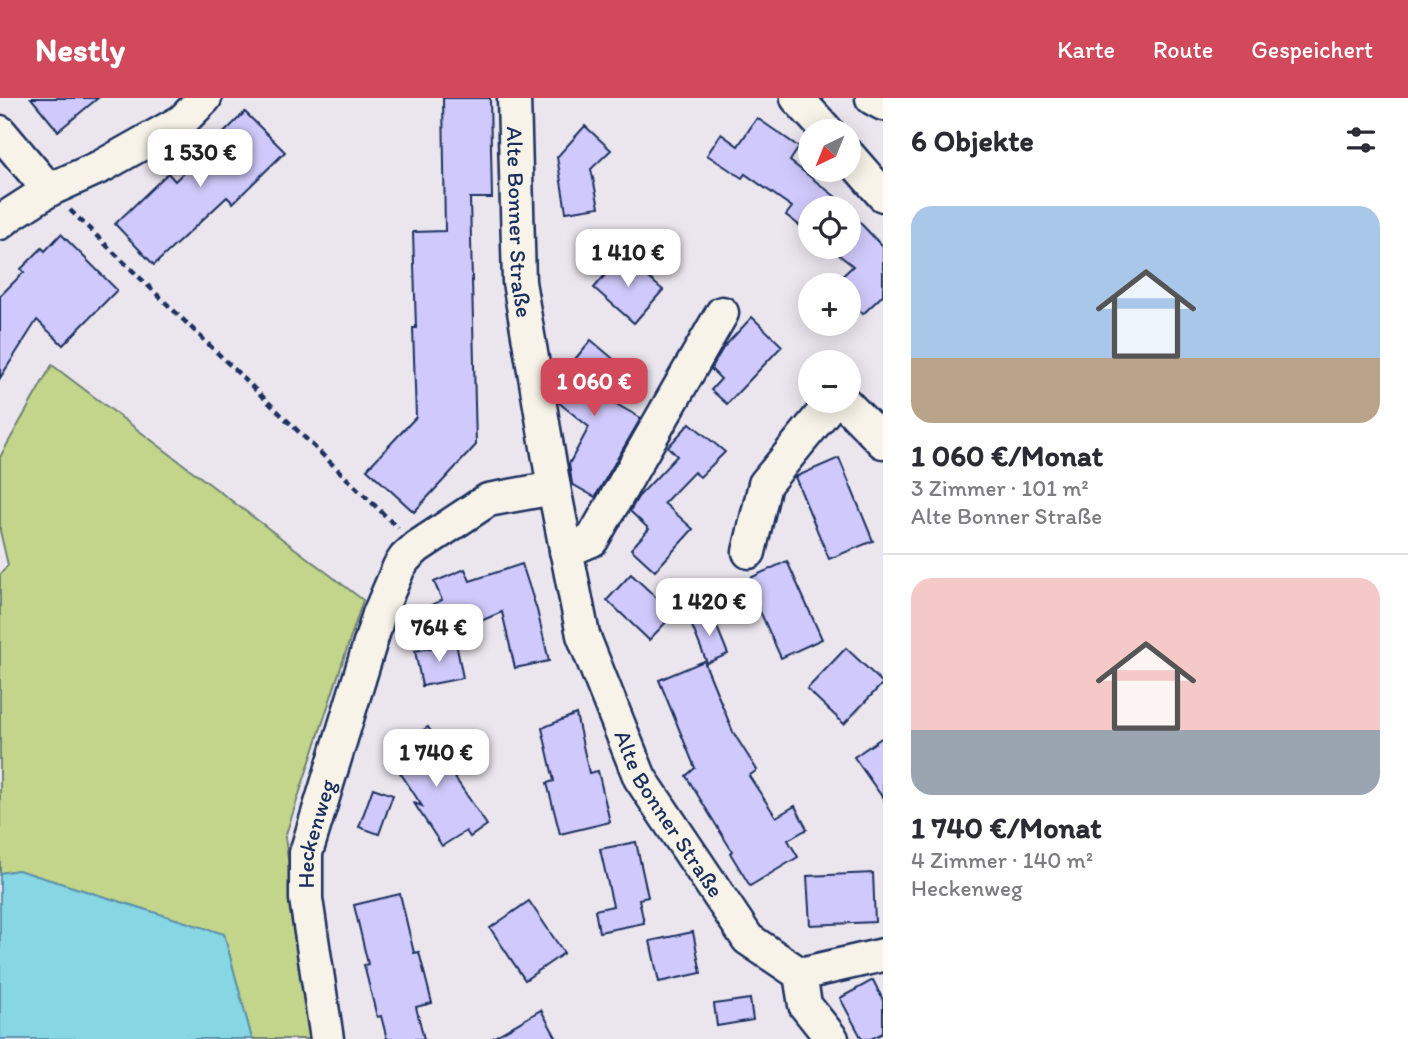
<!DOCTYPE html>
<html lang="de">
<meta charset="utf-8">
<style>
:root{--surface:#fff;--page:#f2f2f3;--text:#2b2b33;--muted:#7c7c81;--line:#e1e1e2;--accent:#d1495b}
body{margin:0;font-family:Itim,sans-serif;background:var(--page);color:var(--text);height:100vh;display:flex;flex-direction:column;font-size:26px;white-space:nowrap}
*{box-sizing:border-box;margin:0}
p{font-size:23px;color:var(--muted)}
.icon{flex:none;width:38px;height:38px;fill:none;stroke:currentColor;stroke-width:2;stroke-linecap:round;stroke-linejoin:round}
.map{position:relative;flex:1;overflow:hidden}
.side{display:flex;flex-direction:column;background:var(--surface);width:525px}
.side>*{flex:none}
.needle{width:46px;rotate:223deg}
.buttons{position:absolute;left:798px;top:21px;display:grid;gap:14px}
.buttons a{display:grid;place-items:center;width:63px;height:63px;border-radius:50%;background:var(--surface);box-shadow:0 4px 18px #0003;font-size:35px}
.price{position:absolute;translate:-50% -60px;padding:0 16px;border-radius:14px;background:#fff;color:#222;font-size:23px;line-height:46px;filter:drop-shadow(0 2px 4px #0008)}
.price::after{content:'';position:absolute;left:50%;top:42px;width:21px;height:16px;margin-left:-10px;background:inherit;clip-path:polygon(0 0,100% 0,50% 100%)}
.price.on{background:var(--accent);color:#fff}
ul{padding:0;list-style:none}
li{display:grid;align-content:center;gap:14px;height:371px;padding:0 28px}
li+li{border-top:2px solid var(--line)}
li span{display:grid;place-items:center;height:217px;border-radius:21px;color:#555}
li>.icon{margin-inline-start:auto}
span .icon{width:126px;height:126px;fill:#fffc;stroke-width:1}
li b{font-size:30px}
h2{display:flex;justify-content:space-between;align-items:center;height:84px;padding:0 28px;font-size:30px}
header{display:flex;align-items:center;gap:42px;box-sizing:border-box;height:98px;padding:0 35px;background:var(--accent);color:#fff}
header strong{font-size:33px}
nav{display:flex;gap:38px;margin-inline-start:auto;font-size:24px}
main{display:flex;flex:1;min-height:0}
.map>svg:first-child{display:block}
.green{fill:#c3d58a;stroke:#6f8274;stroke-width:2}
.water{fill:#86d6e3;stroke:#5b93ae;stroke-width:2}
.building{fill:#d0c9fb;stroke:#1b2f5e;stroke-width:2}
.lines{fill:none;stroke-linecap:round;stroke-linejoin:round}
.minor-casing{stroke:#1b2f5e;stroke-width:37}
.path{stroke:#1b2f5e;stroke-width:4.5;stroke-dasharray:7 5;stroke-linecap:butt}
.minor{stroke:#f7f3e8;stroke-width:32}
.labels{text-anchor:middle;stroke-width:6;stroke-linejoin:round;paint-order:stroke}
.street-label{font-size:23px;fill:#1b2f5e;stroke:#f7f3e8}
</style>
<header>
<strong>Nestly</strong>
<nav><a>Karte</a><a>Route</a><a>Gespeichert</a></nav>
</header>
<main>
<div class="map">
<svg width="883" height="941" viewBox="0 0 883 941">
<rect width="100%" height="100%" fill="#ebe6ee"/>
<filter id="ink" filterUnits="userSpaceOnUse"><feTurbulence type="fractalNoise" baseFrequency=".0143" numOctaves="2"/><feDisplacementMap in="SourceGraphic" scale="14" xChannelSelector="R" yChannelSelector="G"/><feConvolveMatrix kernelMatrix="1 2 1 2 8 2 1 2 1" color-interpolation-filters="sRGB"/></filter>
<g filter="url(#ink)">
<!-- green -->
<path class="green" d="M 52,267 L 363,502 L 285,739 L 313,941 L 252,941 L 224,836 L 18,772 L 0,775 L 0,477 L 8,467 L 0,433 L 0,359 Z"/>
<!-- water -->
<path class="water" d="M 18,772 L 224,836 L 252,941 L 0,941 L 0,775 Z"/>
<!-- building -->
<g class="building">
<path d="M 31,0 L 98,0 L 58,33 Z"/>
<path d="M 443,0 L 490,0 L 492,100 L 470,100 L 476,347 L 414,414 L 367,371 L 416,319 L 413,230 L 416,230 L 413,134 L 445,133 Z"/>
<path d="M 245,14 L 285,54 L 233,105 L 227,99 L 154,167 L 115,126 L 168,75 L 175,83 Z"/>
<path d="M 757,20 L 799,49 L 790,63 L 836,99 L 834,101 L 845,110 L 810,110 L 810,133 L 808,134 L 786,117 L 792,109 L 745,76 L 742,80 L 707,57 L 721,36 L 738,48 Z"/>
<path d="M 585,28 L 611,52 L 591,71 L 599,109 L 566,114 L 557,59 Z"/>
<path d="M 849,113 L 883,149 L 883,197 L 863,216 L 849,200 L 849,187 L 833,187 L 853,168 L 829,149 L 849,149 Z"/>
<path d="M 61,136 L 117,192 L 63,247 L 37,222 L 0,280 L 0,198 L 24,174 L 21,171 L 42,150 L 45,153 Z"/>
<path d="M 622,157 L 663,192 L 634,225 L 594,190 Z"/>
<path d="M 752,219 L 782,248 L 727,306 L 711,292 L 721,281 L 711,271 L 723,250 Z"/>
<path d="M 591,242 L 617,264 L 593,293 L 641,320 L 595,399 L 572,386 L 569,366 L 589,329 L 558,304 L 555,285 Z"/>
<path d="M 690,325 L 725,354 L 700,379 L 694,374 L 664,405 L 693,431 L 655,473 L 631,451 L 649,431 L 630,413 L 638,399 L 677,358 L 668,349 Z"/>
<path d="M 839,360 L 873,443 L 829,461 L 795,379 Z"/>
<path d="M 787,463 L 822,541 L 781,560 L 746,482 Z"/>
<path d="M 522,466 L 537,512 L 549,563 L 515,570 L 502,514 L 438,541 L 425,510 L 442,502 L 434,484 L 465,471 L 470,483 Z"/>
<path d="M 631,476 L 674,516 L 649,542 L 607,502 Z"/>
<path d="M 711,514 L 728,556 L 707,565 L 690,523 Z"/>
<path d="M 456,545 L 463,580 L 422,588 L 415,553 Z"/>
<path d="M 846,550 L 883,585 L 844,626 L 807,591 Z"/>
<path d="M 704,563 L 733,634 L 757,672 L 749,678 L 776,719 L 795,708 L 807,731 L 788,742 L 798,759 L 750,788 L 730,755 L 732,753 L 686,678 L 695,670 L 659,582 Z"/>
<path d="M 576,616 L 589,675 L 598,673 L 610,724 L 560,736 L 547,685 L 554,683 L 542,630 Z"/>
<path d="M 428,629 L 444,654 L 439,656 L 487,727 L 470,739 L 466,733 L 442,748 L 414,705 L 422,708 L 388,656 Z"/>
<path d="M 883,639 L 883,700 L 854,659 Z"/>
<path d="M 373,690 L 393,697 L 379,736 L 359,729 Z"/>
<path d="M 636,744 L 648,799 L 639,801 L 644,825 L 599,834 L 595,812 L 613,808 L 600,751 Z"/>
<path d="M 873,775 L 875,824 L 810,827 L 807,778 Z"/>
<path d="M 400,796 L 414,855 L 419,854 L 432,905 L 416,909 L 424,941 L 387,941 L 381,918 L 377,919 L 364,867 L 368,866 L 354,807 Z"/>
<path d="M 529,803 L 564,855 L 525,882 L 490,830 Z"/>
<path d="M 693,834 L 701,875 L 659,884 L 650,843 Z"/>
<path d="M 873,882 L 883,902 L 883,935 L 871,941 L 862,941 L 840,900 Z"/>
<path d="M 750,901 L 753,922 L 717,928 L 714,906 Z"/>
<path d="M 541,912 L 557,941 L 491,941 Z"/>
</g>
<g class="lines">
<!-- minor casing -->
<g class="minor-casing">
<g id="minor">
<path id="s1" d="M 514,0 L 519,184 L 554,390 L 583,537 L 640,680 L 748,841 L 800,876 L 805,907 L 832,941"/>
<path d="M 797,0 L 827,33"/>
<path d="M 872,0 L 883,6"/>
<path d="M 0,34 L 49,92"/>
<path d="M 849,58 L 883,97"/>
<path d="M 0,125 L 10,117 L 49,92 L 102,68 L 182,23 L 205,0"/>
<path d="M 843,303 L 883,344"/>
<path d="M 566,453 L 592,442 L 722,215"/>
<path d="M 749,454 L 765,386 L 833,303"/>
<path d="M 800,876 L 883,857"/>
<path id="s2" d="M 327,941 L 306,801 L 306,755 L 379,516 L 399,469 L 405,460 L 417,449 L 488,402 L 554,390"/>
</g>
</g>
<!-- path -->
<path class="path" d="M 70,112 L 398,430"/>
<!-- minor -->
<use href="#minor" class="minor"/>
</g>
</g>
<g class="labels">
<!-- street labels -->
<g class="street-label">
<text dy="8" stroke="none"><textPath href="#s1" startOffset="124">Alte Bonner Straße</textPath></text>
<text dy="8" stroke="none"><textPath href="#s1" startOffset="742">Alte Bonner Straße</textPath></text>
<text dy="8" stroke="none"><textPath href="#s2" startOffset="208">Heckenweg</textPath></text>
</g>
</g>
</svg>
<div class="buttons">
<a><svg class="needle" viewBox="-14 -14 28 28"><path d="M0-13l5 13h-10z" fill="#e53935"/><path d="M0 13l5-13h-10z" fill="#7c7c81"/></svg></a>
<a><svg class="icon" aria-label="locate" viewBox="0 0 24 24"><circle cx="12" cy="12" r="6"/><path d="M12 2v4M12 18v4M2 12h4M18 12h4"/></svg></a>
<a>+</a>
<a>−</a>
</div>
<b class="price" style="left:200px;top:91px">1 530 €</b>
<b class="price" style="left:628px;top:191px">1 410 €</b>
<b class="price on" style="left:594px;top:320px">1 060 €</b>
<b class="price" style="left:709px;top:540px">1 420 €</b>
<b class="price" style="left:439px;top:566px">764 €</b>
<b class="price" style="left:436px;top:691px">1 740 €</b>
</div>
<section class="side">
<h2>6 Objekte<svg class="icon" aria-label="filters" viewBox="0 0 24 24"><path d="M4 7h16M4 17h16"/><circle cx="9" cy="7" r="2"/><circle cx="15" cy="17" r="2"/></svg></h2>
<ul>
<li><span style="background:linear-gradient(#a9c7e8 70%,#b9a48a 0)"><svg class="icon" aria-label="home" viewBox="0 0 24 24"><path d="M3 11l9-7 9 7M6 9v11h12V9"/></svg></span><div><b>1 060 €/Monat</b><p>3 Zimmer · 101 m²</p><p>Alte Bonner Straße</p></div></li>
<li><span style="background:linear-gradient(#f6c9c9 70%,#9aa5b1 0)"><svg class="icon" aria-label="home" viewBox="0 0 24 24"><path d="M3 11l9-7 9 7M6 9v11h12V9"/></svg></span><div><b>1 740 €/Monat</b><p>4 Zimmer · 140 m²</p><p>Heckenweg</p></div></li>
</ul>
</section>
</main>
